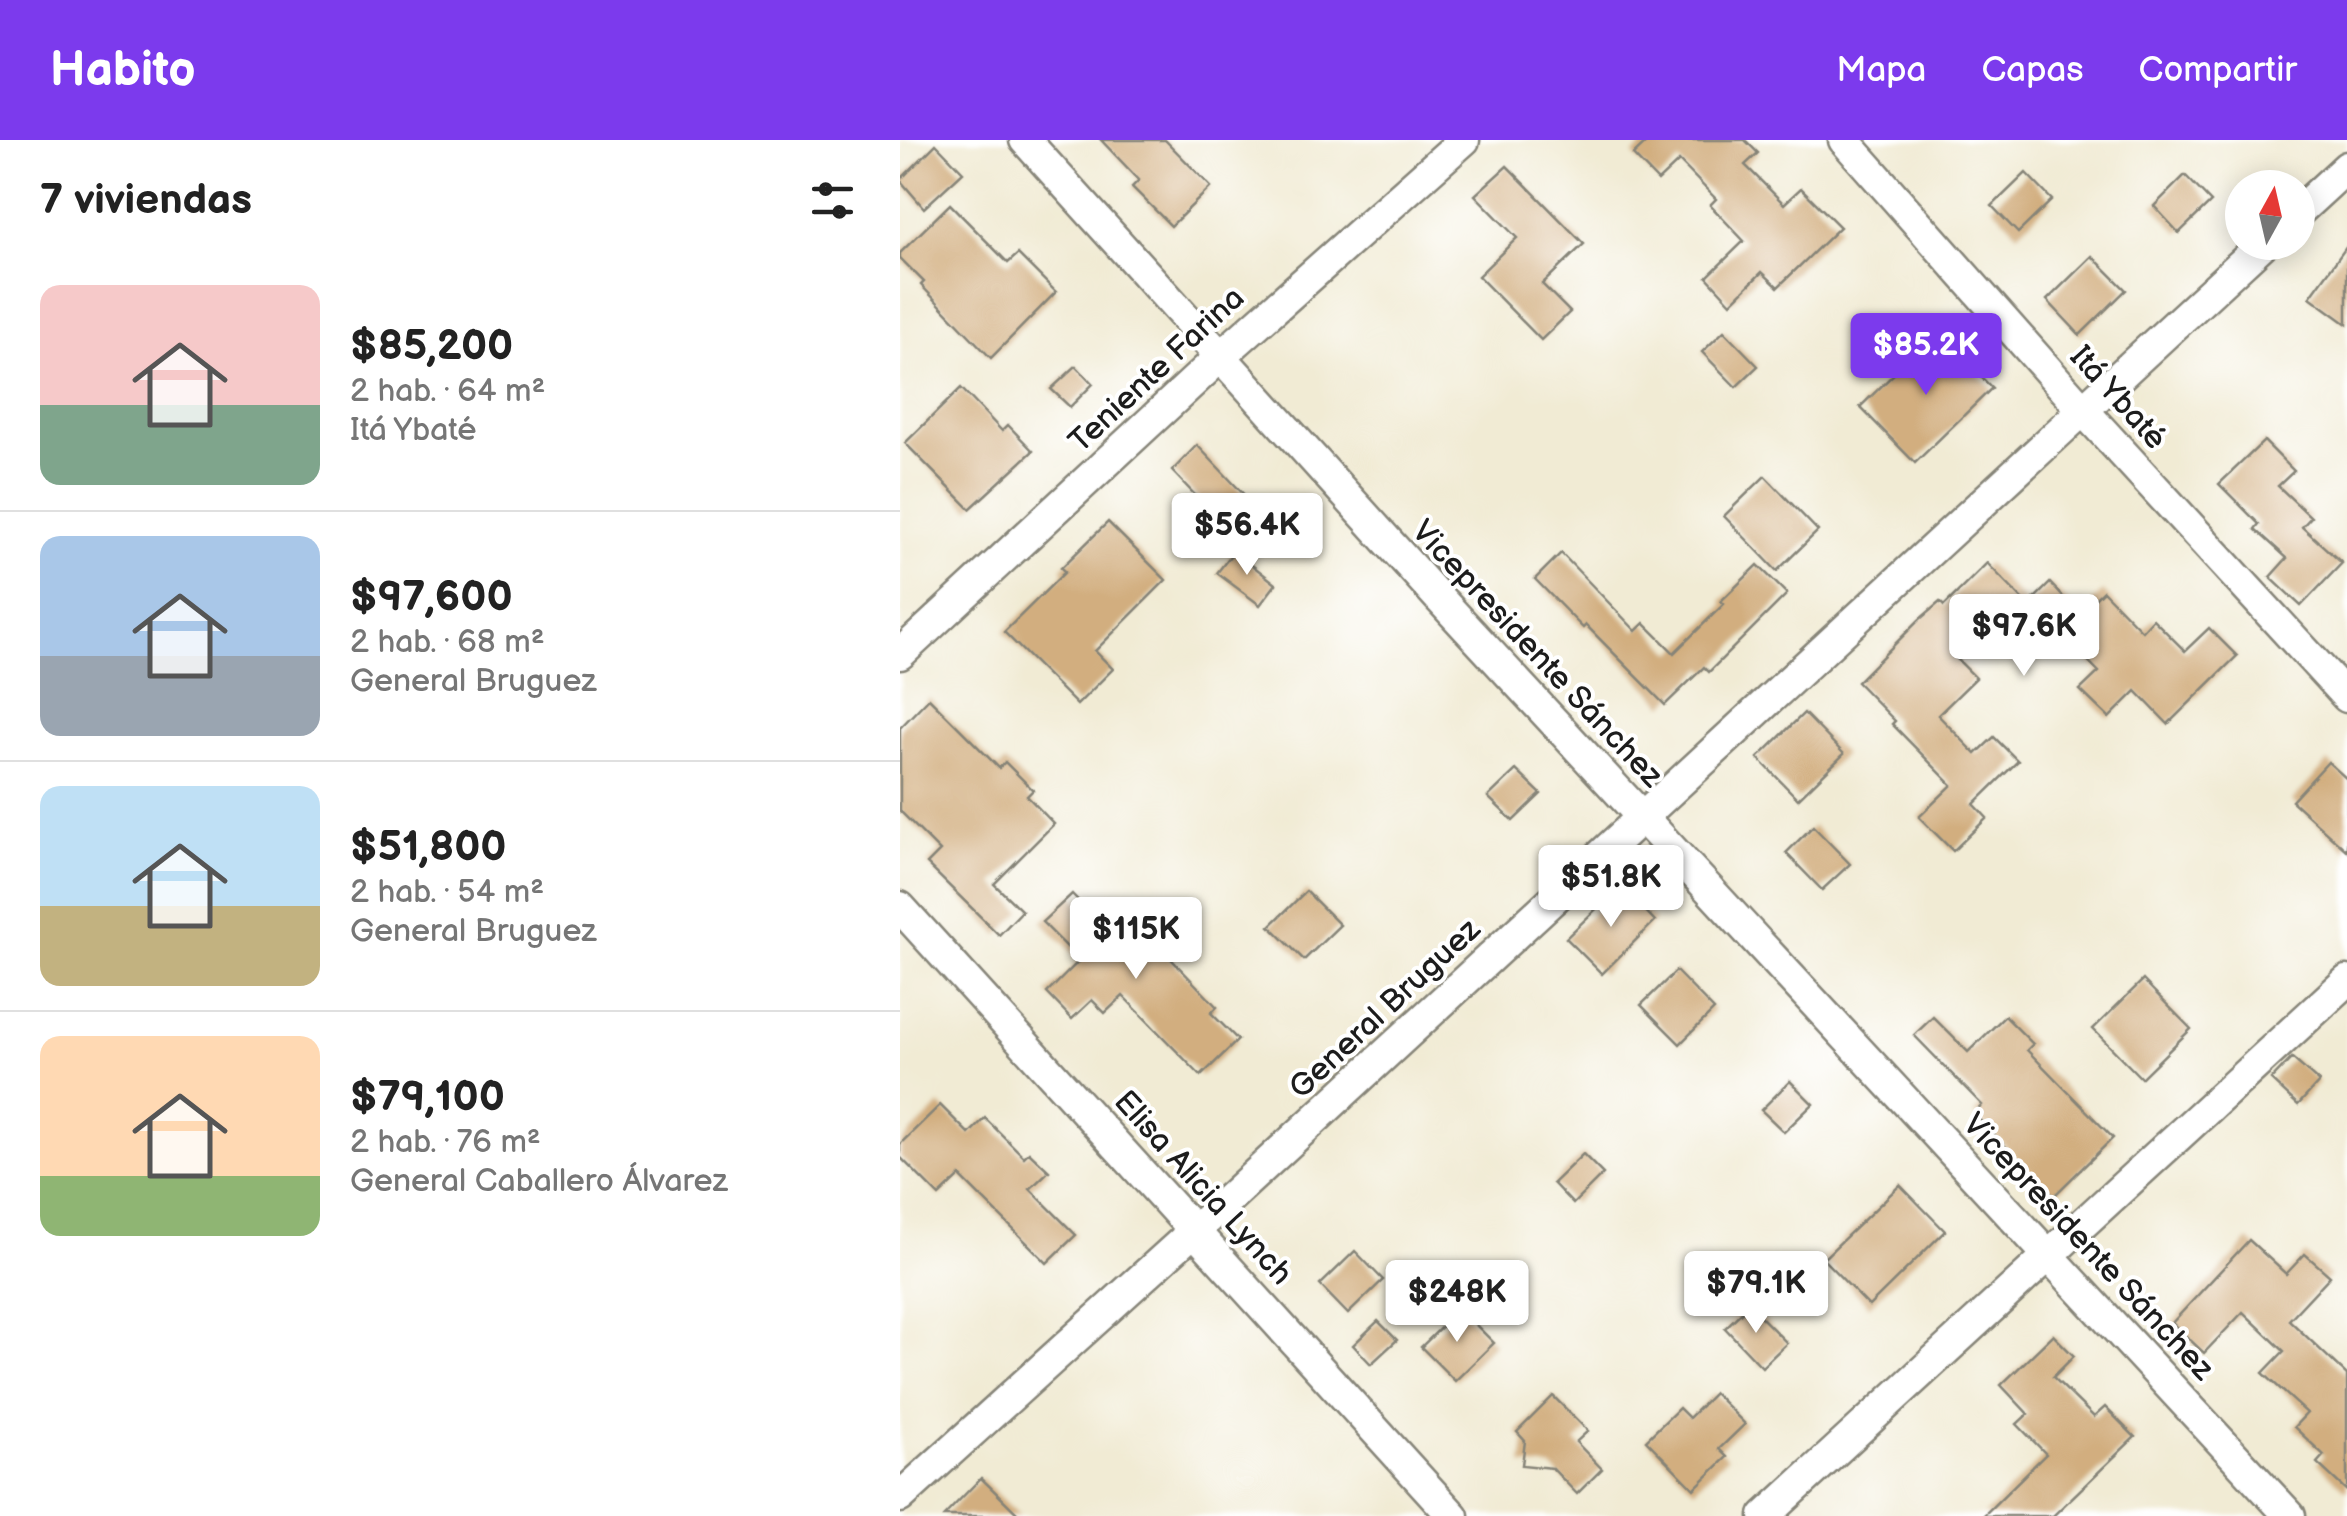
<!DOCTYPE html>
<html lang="es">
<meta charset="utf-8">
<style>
:root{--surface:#fff;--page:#f6f6f6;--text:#222;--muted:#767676;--line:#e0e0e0;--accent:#7c3aed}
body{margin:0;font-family:"Balsamiq Sans",sans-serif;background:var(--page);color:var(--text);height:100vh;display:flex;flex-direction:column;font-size:38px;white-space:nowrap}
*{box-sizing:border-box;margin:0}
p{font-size:32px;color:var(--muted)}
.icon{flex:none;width:55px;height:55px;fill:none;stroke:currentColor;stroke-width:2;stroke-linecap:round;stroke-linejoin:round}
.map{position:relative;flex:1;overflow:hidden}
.details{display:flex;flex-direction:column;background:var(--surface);width:900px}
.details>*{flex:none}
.needle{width:65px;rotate:8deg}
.buttons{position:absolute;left:1325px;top:30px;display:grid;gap:20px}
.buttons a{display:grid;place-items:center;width:90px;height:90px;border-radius:50%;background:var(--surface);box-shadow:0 5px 25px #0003;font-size:50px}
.price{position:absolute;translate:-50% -85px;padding:0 22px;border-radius:10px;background:#fff;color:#222;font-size:32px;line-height:65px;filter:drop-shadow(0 2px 5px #0008)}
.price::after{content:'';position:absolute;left:50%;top:60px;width:30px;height:22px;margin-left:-15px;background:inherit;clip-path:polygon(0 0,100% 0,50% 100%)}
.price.selected{background:var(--accent);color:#fff}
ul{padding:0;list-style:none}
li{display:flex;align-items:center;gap:30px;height:250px;padding:0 40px}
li+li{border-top:2px solid var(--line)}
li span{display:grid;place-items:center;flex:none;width:280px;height:200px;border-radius:20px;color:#555}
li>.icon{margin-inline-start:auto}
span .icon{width:120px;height:120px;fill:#fffc;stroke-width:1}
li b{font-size:42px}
h2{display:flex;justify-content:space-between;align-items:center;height:120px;padding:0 40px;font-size:42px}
header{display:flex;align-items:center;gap:60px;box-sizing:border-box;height:140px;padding:0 50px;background:var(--accent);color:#fff}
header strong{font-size:48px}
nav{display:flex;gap:55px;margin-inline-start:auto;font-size:35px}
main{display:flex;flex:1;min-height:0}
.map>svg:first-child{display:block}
.building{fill:#d2ae7f}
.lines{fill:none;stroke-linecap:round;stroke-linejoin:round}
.minor-casing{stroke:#868478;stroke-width:35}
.minor{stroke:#fff;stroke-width:30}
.labels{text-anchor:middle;stroke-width:8;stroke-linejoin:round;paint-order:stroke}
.street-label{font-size:32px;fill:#1c1c1c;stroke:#fff}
</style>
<header>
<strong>Habito</strong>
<nav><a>Mapa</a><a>Capas</a><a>Compartir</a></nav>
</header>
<main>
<section class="details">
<h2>7 viviendas<svg class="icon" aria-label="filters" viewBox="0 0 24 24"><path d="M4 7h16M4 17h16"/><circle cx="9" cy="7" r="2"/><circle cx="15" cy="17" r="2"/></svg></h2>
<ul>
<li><span style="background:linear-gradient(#f6c9c9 60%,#7fa58c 0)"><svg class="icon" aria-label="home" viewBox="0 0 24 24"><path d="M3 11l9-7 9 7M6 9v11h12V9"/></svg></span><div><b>$85,200</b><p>2 hab. · 64 m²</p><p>Itá Ybaté</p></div></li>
<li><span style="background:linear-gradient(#a9c7e8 60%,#9aa5b1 0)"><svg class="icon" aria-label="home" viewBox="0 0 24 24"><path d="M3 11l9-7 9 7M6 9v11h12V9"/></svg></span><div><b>$97,600</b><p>2 hab. · 68 m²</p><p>General Bruguez</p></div></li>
<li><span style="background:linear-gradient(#bfe0f5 60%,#c2b280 0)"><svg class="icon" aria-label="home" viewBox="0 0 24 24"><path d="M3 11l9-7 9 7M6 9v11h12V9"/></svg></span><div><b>$51,800</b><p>2 hab. · 54 m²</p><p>General Bruguez</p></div></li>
<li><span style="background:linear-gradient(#ffd9b3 70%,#8fb573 0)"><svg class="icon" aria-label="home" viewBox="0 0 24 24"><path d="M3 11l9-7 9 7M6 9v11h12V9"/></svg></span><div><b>$79,100</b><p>2 hab. · 76 m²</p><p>General Caballero Álvarez</p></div></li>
</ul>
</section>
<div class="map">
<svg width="1447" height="1376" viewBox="0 0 1447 1376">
<rect width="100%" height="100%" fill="#fff"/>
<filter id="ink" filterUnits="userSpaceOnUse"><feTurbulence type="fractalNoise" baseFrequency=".01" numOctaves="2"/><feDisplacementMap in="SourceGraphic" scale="20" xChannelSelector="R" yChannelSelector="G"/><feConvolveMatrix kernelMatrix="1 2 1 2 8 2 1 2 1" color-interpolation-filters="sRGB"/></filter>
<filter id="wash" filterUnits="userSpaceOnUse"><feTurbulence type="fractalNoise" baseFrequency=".0048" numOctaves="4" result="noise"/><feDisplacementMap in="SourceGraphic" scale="40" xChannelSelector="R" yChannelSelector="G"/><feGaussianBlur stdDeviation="2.25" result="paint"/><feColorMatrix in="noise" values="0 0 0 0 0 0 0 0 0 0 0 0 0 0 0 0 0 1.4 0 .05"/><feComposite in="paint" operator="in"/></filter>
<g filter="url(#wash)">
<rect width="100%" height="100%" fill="#f1ebd4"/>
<g id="blocks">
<!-- building -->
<g class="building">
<path d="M 201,0 L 265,0 L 311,47 L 271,86 L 232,47 L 239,40 Z"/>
<path d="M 749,0 L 845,0 L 858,13 L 845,25 L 884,64 L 901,48 L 940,87 L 878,147 L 862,132 L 831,163 L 807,137 L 844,101 L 810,65 L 816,59 L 779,21 L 758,41 L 733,15 Z"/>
<path d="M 36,4 L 63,32 L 24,68 L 0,40 Z"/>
<path d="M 607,26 L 684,104 L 642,144 L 670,172 L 641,200 L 578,136 L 617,98 L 575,55 Z"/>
<path d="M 1126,33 L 1152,60 L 1118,93 L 1092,66 Z"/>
<path d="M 1285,35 L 1311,62 L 1279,93 L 1254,66 Z"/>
<path d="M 50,64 L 108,123 L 118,114 L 156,152 L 91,218 L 21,145 L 24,142 L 0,118 L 0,113 Z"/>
<path d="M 1447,106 L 1447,184 L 1410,157 Z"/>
<path d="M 1192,116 L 1226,150 L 1180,195 L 1147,160 Z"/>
<path d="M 824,191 L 858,226 L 836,247 L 802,212 Z"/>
<path d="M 1037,192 L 1092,248 L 1015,323 L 960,267 Z"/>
<path d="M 176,226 L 193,244 L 170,267 L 151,249 Z"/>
<path d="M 61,248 L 102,291 L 108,285 L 133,311 L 70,369 L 5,303 Z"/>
<path d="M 1364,301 L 1394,331 L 1378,346 L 1411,377 L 1402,387 L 1442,423 L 1401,466 L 1370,437 L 1387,418 L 1355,389 L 1359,384 L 1319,344 Z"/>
<path d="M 297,305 L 370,382 L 345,407 L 272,331 Z"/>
<path d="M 865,336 L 918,391 L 877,431 L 824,376 Z"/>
<path d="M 208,382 L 266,440 L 195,511 L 213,529 L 177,565 L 104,492 L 165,432 L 161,428 Z"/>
<path d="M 334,411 L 376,444 L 360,465 L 317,433 Z"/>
<path d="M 661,413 L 736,491 L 744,483 L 774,513 L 824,464 L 821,461 L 858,425 L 887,454 L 809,532 L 804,527 L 765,565 L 686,485 L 683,488 L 635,439 Z"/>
<path d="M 1087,423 L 1128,465 L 1150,443 L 1179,474 L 1203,451 L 1242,491 L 1253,479 L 1285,511 L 1309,488 L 1337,516 L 1268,584 L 1236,551 L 1209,578 L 1180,550 L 1199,532 L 1154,486 L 1126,513 L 1091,478 L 1053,515 L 1076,538 L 1038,575 L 1076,614 L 1094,597 L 1118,621 L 1074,664 L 1087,678 L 1053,711 L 1019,677 L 1052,645 L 992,584 L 995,581 L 957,542 L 1019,480 L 1040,462 L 1044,466 Z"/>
<path d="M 29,558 L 99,628 L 105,622 L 133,650 L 127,656 L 154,684 L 94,744 L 122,771 L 99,795 L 27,724 L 40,711 L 0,671 L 0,588 Z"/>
<path d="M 904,573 L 944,614 L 898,659 L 858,618 Z"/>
<path d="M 1428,622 L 1447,639 L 1447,711 L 1392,661 Z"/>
<path d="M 616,630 L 641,654 L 613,681 L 588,657 Z"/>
<path d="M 913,686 L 950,724 L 922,750 L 886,713 Z"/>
<path d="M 721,745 L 755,781 L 702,834 L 666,798 Z"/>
<path d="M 406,751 L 440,785 L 404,820 L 370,786 Z"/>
<path d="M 172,754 L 209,792 L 235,767 L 260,793 L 253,800 L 317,867 L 311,873 L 338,900 L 301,936 L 223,856 L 205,873 L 192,860 L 172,879 L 147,853 L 180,820 L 142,782 Z"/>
<path d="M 776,831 L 814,870 L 780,904 L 741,865 Z"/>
<path d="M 1243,840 L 1291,889 L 1241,938 L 1193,889 Z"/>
<path d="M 1105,876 L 1133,904 L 1127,910 L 1213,998 L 1154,1056 L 1074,974 L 1082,965 L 1014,895 L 1033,877 L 1068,912 Z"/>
<path d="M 1392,918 L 1419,942 L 1398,965 L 1371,940 Z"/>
<path d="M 890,941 L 913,964 L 884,992 L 861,970 Z"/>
<path d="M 40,965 L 69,994 L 85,978 L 124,1017 L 129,1012 L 149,1031 L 130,1049 L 176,1095 L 147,1123 L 60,1036 L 39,1056 L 0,1017 L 0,1004 Z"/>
<path d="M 683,1014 L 703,1034 L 673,1064 L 653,1043 Z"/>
<path d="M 1000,1045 L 1045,1091 L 969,1166 L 923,1119 Z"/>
<path d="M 1349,1100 L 1386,1134 L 1405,1114 L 1430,1136 L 1389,1180 L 1447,1235 L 1447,1351 L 1417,1323 L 1424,1315 L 1394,1287 L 1407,1273 L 1363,1233 L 1384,1211 L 1343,1172 L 1304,1213 L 1272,1183 Z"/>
<path d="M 455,1111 L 483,1140 L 448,1174 L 420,1145 Z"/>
<path d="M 849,1165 L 887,1203 L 862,1227 L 825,1188 Z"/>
<path d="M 560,1169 L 594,1203 L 555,1241 L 521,1207 Z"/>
<path d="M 478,1181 L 497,1200 L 471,1224 L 453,1205 Z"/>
<path d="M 1153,1195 L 1174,1216 L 1153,1237 L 1194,1277 L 1205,1267 L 1235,1297 L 1153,1376 L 1083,1376 L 1146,1314 L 1117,1284 L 1128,1274 L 1101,1245 Z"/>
<path d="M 814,1253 L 845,1284 L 819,1309 L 827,1317 L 794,1349 L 746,1300 L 779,1268 L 789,1278 Z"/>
<path d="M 653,1256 L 688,1291 L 676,1302 L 702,1329 L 677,1354 L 652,1328 L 622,1325 L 625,1301 L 617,1292 Z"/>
<path d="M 81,1338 L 120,1376 L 44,1376 Z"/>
</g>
</g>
</g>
<g filter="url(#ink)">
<use href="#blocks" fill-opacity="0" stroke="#868478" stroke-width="2.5"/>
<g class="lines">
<!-- minor casing -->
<g class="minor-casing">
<g id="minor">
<path d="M 125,0 L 540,459 L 1390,1376"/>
<path d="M 944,0 L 1183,270 L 1447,557"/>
<path d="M 1398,72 L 1447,27"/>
<path d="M 0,514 L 321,216 L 564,0"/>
<path d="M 0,767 L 553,1376"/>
<path d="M 0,1357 L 296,1089 L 1365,102"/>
<path d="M 865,1376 L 1447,841"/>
</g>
</g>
<!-- minor -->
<use href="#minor" class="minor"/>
</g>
</g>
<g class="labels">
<!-- street labels -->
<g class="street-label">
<text transform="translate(256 229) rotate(-43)" y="11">Teniente Farina</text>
<text transform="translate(1219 257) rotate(48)" y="11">Itá Ybaté</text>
<text transform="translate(638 513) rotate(47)" y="11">Vicepresidente Sánchez</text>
<text transform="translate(484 868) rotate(-43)" y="11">General Bruguez</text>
<text transform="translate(304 1047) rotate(48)" y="11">Elisa Alicia Lynch</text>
<text transform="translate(1189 1106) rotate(47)" y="11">Vicepresidente Sánchez</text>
</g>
</g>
</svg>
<div class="buttons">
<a><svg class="needle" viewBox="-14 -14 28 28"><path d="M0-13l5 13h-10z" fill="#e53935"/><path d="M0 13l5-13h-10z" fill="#767676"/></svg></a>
</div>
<b class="price selected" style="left:1026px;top:258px">$85.2K</b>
<b class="price" style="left:347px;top:438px">$56.4K</b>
<b class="price" style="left:1124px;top:539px">$97.6K</b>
<b class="price" style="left:711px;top:790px">$51.8K</b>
<b class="price" style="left:236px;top:842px">$115K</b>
<b class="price" style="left:856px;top:1196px">$79.1K</b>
<b class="price" style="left:557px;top:1205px">$248K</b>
</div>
</main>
